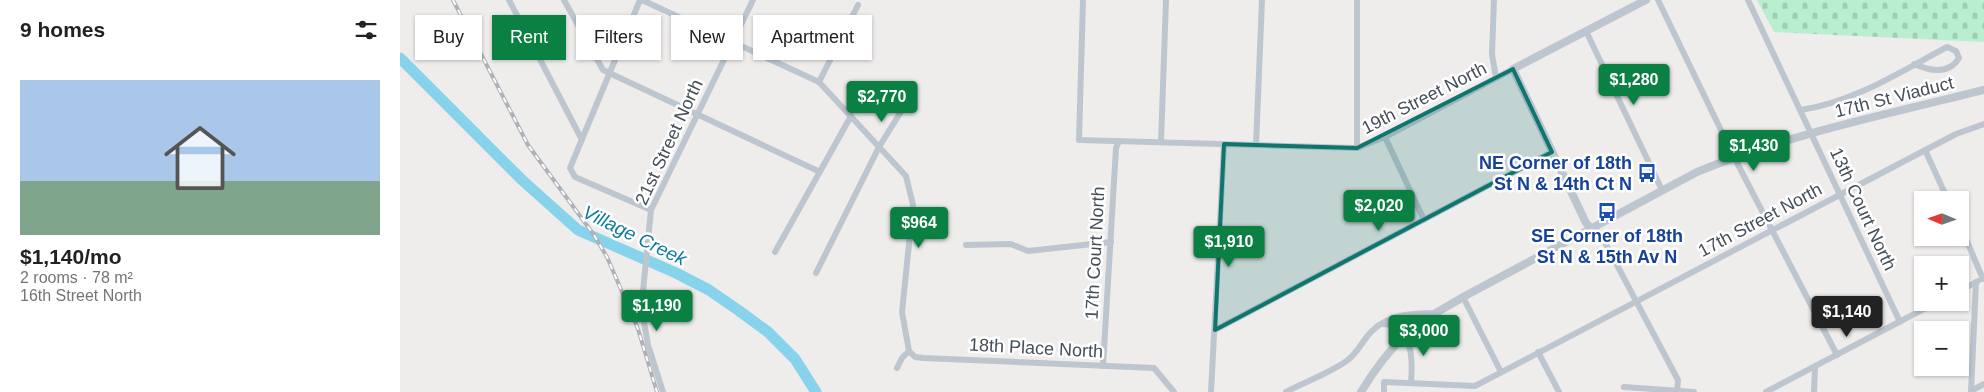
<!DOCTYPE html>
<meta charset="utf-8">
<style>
:root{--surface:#fff;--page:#f6f6f6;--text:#202124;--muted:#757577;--accent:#0b8043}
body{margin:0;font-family:Helvetica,sans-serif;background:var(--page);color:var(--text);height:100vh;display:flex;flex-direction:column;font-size:19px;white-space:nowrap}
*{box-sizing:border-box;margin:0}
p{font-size:16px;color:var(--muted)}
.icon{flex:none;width:28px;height:28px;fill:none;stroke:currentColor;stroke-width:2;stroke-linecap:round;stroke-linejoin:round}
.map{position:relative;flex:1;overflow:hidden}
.panel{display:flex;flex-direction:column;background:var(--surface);width:400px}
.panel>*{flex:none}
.top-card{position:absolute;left:15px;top:15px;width:475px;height:45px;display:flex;gap:10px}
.needle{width:32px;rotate:272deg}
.tools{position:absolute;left:1514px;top:191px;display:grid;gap:10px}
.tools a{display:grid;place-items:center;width:55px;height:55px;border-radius:0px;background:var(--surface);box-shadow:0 1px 4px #0004;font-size:25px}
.price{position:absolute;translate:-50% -42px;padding:0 11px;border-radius:5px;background:var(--accent);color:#fff;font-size:16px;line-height:32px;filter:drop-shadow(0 1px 2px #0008)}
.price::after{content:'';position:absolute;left:50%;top:30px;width:15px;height:11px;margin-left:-8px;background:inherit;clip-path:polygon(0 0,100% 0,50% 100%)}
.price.on{background:#222;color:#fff}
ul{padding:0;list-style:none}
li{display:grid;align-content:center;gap:10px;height:265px;padding:0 20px}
li span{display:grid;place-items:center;height:155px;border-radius:0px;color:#555}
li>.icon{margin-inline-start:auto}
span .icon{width:90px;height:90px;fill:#fffc;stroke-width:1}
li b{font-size:21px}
h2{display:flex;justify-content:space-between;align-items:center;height:60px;padding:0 20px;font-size:21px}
.pill{padding:0 18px;border-radius:0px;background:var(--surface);box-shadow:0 1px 4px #0004;font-size:18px;line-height:45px}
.pill.on{background:var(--accent);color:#fff}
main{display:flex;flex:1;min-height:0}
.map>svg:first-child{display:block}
.cemetery{fill:url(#cemetery-stones)}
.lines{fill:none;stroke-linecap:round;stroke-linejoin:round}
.river{stroke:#86d3eb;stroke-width:11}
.minor{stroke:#bdc6cf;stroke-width:6}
.tertiary{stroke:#bdc6cf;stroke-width:8}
.rail-casing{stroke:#aeb1b7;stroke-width:4}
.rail{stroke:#fff;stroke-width:2;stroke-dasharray:5.5;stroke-linecap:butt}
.marked{fill:#0f766e;fill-opacity:0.2;stroke:#0f766e;stroke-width:4;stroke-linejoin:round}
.labels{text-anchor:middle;stroke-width:5;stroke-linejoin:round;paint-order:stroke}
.street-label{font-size:18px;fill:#454f59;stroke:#fff}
.transit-label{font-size:18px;font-weight:bold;fill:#164399;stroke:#fff;text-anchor:end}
.water-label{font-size:19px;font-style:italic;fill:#0d7b9d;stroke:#fff}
</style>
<main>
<section class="panel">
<h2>9 homes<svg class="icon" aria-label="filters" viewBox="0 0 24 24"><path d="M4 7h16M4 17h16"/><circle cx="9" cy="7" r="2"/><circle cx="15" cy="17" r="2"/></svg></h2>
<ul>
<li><span style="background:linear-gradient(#a9c7e8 65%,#7fa58c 0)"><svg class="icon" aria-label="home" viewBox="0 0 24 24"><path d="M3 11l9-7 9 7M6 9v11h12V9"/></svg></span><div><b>$1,140/mo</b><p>2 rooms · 78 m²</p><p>16th Street North</p></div></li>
</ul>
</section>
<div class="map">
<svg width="1584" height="392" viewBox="0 0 1584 392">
<defs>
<pattern id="cemetery-stones" width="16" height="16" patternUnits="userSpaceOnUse" patternTransform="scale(1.25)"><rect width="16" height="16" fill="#b9eecf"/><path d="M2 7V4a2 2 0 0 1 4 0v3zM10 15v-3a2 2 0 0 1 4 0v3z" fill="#a0ceb4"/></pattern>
</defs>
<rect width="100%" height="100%" fill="#efecec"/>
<!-- cemetery -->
<path class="cemetery" d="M 1357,0 L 1584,0 L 1584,42 L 1374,32 Z"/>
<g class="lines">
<!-- river -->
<path class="river" d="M 0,58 L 122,180 L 178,230 L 276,273 L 309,290 L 338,310 L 368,332 L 395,359 L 416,392"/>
<!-- minor -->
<g class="minor">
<path d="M 109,0 L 181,138"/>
<path d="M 164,0 L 203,70 L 418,171"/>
<path d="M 240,0 L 170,168 L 175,177 L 251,210"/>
<path d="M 242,0 L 419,82 L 506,176 L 513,205 L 502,312 L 509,351"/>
<path d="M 683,0 L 679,140 L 957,148 L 985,137 L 1113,69"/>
<path d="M 1094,0 L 1092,54 L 1096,78"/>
<path d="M 1258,0 L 1334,157 L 1437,355"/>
<path d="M 1348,0 L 1500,322"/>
<path d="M 1186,31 L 1262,190"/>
<path d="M 419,82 L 458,5"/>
<path d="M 1401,110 C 1454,102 1500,72 1547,47 L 1556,51 L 1559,58 C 1549,75 1530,71 1514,64"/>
<path d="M 985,137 L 1024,220"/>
<path d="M 761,142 L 766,0"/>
<path d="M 856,145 L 862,0"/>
<path d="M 957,148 L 957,0"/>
<path d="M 1525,150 L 1548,200"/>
<path d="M 1560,225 L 1583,279"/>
<path d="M 1191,228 L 1200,233 L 1278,380 L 1277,392"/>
<path d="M 566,245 L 611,244 L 628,251 L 711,242"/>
<path d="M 375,252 L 451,116"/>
<path d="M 416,273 L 479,147 L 502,110"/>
<path d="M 1560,291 L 1578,281"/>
<path d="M 1063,297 L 1101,372"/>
<path d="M 982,324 C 1013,324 1013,360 1011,383"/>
<path d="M 815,330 L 1152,152"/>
<path d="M 1138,352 L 1159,392"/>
<path d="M 703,366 L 716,148 L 719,141"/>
<path d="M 497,368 L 502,358 L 509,351 L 515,357 L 523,358 L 754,368 L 774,392"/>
<path d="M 1224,387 L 1294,392"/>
<path d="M 1571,391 L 1584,384"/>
<path d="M 263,392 L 248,345 L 243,316 L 243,291 L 251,210 L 353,0"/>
<path d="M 811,392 L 824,144"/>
<path d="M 886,392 C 905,382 927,374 945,362 C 958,354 962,340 973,330 C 990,314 1014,313 1035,313"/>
<path d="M 984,392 L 984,382 L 1075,386 L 1556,134 L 1584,124"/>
<path d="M 1366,392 L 1537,302"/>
<path d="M 1414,392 L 1415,367"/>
<path d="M 1571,392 L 1576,282"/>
</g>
<!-- tertiary -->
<g class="tertiary">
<path d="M 1191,228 L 1186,223 L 1113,69 L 1246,0"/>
<path d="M 961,392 C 973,372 987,353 1004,336 C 1020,320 1044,309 1063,297 L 1297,172 C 1389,134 1488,114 1584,90"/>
</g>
<!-- rail casing -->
<g class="rail-casing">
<path id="rail" d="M 53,0 L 128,145 L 194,235 L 207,257 L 238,329 L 257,392"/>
</g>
<!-- rail -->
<use href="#rail" class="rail"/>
</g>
<!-- marked area -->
<path class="marked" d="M 1113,69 L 1152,152 L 815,330 L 824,144 L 957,148 Z"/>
<!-- icons -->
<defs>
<g id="bus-bare" transform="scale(1.5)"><path d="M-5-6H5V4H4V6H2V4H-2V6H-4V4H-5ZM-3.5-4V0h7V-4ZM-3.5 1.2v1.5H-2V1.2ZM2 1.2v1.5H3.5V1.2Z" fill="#1a4fb4" stroke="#fff" stroke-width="2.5" paint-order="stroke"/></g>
</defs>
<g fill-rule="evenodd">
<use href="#bus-bare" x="1247" y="173"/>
<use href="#bus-bare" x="1207" y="212"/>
</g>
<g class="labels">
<!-- street labels -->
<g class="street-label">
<text transform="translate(1494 97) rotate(-14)" y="6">17th St Viaduct</text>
<text transform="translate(1024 98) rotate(-27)" y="6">19th Street North</text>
<text transform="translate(269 142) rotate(-65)" y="6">21st Street North</text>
<text transform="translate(1463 209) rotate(65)" y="6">13th Court North</text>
<text transform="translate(1360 220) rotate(-28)" y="6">17th Street North</text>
<text transform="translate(695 253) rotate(-87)" y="6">17th Court North</text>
<text transform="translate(636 348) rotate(3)" y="6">18th Place North</text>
</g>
<!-- transit labels -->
<g class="transit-label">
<text x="1232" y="169">NE Corner of 18th<tspan x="1232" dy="21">St N &amp; 14th Ct N</tspan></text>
<text x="1207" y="242" text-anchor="middle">SE Corner of 18th<tspan x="1207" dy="21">St N &amp; 15th Av N</tspan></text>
</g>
<!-- water labels -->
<g class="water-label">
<text transform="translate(235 235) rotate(26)" y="7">Village Creek</text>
</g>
</g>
</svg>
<div class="tools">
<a><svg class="needle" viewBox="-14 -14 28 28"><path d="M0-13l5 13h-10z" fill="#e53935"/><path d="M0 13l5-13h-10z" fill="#757577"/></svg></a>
<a>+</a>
<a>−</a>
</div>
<b class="price" style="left:1234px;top:106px">$1,280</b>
<b class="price" style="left:482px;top:123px">$2,770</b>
<b class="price" style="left:1354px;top:172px">$1,430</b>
<b class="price" style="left:979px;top:232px">$2,020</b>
<b class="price" style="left:519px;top:249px">$964</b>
<b class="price" style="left:829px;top:268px">$1,910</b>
<b class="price" style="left:257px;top:332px">$1,190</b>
<b class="price on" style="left:1447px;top:338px">$1,140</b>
<b class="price" style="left:1024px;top:357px">$3,000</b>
<div class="top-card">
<a class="pill">Buy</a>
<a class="pill on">Rent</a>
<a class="pill">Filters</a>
<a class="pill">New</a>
<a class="pill">Apartment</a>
</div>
</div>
</main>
